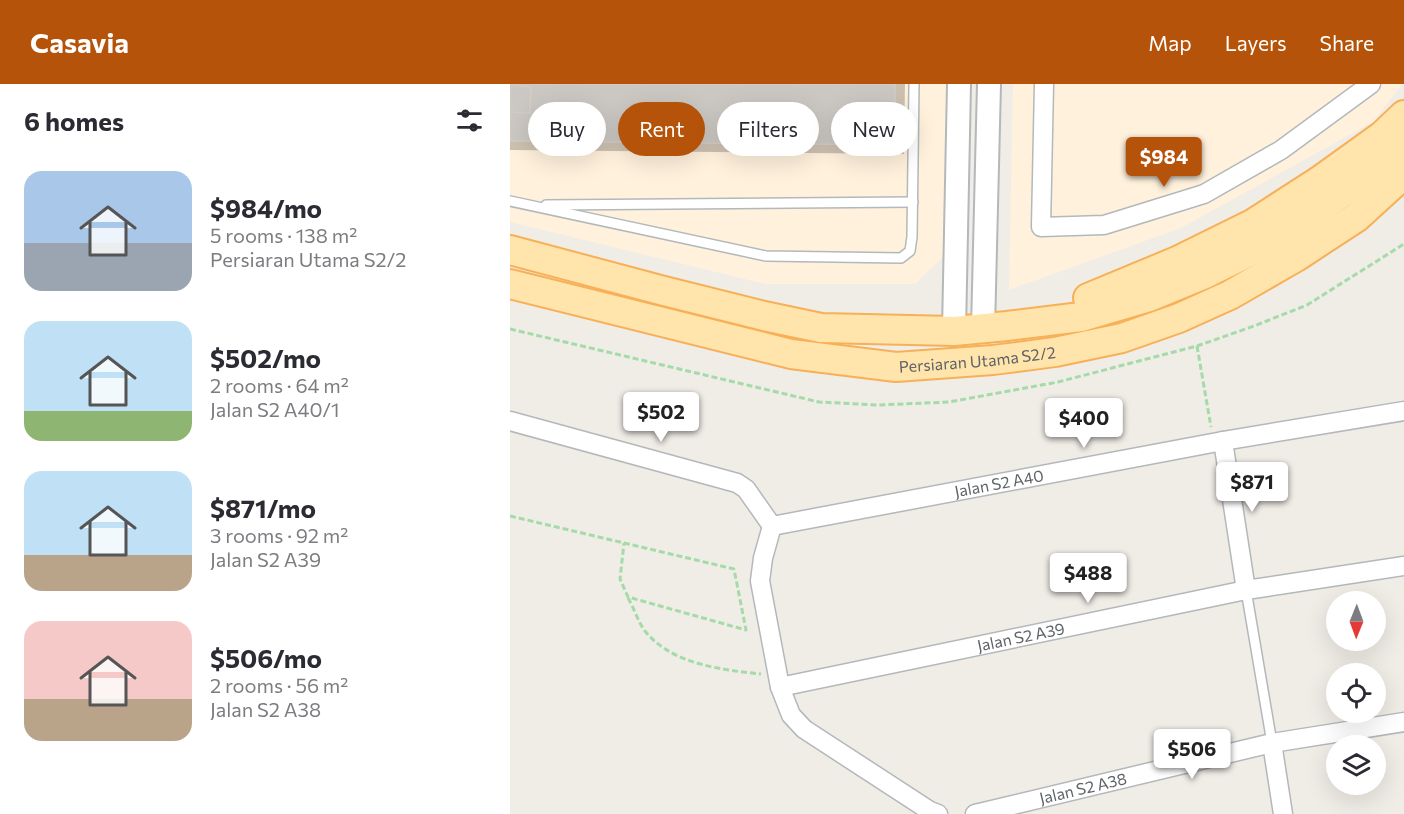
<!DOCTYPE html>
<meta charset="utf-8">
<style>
:root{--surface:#fff;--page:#f2f2f3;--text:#2b2b33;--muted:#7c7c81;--accent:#b45309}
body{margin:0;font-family:Commissioner,sans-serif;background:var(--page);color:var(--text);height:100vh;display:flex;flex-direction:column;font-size:22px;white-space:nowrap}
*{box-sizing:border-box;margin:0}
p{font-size:20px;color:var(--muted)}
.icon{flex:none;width:33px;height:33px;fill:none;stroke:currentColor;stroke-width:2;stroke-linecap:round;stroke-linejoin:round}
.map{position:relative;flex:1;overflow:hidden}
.sheet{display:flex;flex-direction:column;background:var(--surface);width:510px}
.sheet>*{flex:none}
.top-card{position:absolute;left:18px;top:18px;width:570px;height:54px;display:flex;gap:12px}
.needle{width:39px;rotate:181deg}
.tools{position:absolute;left:816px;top:507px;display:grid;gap:12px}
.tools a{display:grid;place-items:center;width:60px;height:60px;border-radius:50%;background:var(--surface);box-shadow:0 6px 24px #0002;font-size:30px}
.price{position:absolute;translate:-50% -51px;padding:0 14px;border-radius:6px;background:#fff;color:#222;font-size:20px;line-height:39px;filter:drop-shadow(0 2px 3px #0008)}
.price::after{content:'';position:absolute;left:50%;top:36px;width:18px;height:14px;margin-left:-9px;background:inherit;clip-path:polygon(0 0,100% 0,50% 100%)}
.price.current{background:var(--accent);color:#fff}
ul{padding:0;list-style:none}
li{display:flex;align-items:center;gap:18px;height:150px;padding:0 24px}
li span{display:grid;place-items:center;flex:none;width:168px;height:120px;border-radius:18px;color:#555}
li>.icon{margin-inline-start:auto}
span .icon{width:72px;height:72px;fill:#fffc;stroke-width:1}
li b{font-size:26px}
h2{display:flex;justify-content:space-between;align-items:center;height:72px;padding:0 24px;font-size:26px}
.chip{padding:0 21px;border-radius:27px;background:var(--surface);box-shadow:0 6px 24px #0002;font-size:21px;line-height:54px}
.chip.current{background:var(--accent);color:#fff}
header{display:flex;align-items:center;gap:36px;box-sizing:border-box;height:84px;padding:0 30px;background:var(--accent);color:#fff}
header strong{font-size:28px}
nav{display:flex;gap:33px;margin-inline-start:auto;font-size:21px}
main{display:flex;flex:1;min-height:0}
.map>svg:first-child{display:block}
.commercial{fill:#fff1dc}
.shadow{fill:#0003}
.building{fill:#cbc7c2;stroke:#d5cdc4;stroke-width:1.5}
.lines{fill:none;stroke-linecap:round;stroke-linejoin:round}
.service-casing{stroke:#b3b8bb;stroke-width:12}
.minor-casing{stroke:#b3b8bb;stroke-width:21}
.tertiary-casing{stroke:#b3b8bb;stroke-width:26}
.primary-casing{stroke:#f7b058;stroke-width:32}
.path{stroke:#a4dba9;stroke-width:3;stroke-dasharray:6 3;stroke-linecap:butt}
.service{stroke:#fff;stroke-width:9}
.minor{stroke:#fff;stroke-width:18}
.tertiary{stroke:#fff;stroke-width:22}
.primary{stroke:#ffe4ac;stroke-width:28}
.labels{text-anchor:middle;stroke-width:4.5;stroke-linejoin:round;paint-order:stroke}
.street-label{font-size:16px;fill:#5d6367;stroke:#fff}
</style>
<header>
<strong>Casavia</strong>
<nav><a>Map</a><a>Layers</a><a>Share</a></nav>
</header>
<main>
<section class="sheet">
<h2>6 homes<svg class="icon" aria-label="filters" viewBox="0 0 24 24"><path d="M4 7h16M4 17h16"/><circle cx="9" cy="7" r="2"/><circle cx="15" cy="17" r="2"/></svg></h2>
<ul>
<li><span style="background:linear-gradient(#a9c7e8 60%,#9aa5b1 0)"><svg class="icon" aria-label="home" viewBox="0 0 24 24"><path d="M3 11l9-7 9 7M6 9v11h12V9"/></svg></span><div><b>$984/mo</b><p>5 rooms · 138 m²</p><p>Persiaran Utama S2/2</p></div></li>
<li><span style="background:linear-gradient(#bfe0f5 75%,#8fb573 0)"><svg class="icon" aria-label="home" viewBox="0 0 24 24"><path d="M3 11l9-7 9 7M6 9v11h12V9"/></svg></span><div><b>$502/mo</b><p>2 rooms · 64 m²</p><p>Jalan S2 A40/1</p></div></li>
<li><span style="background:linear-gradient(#bfe0f5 70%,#b9a48a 0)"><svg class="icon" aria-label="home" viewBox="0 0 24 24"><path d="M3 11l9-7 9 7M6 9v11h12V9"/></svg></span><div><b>$871/mo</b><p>3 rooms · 92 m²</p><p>Jalan S2 A39</p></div></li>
<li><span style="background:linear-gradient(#f6c9c9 65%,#b9a48a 0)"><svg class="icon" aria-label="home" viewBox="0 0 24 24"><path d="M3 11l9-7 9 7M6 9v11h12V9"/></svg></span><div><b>$506/mo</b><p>2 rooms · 56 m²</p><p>Jalan S2 A38</p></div></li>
</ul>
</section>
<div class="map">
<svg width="894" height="730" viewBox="0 0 894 730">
<rect width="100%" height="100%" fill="#f0ece6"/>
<!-- commercial -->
<g class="commercial">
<path d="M 0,0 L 437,0 L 433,173 L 405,200 L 255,200 L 0,138 Z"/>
<path d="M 503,0 L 892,0 L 863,38 L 671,144 L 499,206 Z"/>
</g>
<!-- shadow -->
<path class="shadow" d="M 0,0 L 395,0 L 394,70 L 0,66 Z"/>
<!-- building -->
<g class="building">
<path d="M 0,0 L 385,0 L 385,61 L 0,57 Z"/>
<path d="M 0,1 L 21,3 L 20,29 L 0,28 Z"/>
</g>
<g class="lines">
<!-- service casing -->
<g class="service-casing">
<g id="service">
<path d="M 0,117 L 256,172 L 391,174 L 400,167 L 402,153 L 404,0"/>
<path d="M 36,121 L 403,118"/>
<path d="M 736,506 L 762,659"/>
</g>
</g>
<!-- minor casing -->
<g class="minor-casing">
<g id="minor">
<path d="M 534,0 L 531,143 L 594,141 L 694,110 L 771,66 L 861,0"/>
<path d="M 0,337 L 227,399 L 236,405 L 262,442"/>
<path d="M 713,357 L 736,506"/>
<path id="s1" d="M 262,442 L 713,357 L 894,327"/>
<path d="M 262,442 L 253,474 L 250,497 L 270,603 L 281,631 L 294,645 L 420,727 L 428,730"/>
<path id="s2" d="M 270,603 L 736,506 L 894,482"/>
<path d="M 762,659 L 773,730"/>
<path id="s3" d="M 465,730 L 762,659 L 894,638"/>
</g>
</g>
<!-- tertiary casing -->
<g class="tertiary-casing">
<g id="tertiary">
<path d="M 473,245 L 479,0"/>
<path d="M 444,247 L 449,0"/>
</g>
</g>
<!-- primary casing -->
<g class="primary-casing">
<g id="primary">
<path d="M 0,166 L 154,207 L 254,232 L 311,244 L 444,247 L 497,242 L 571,233 L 639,213 L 695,190 L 767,154 L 864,87 L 894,59"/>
<path id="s4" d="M 0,200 L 281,270 L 386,283 L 483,276 L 545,268 L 612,254 L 669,234 L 720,211 L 786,173 L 847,133 L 894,90"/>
<path d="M 578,214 L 667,177 L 744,139 L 809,97 L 873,51 L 894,31"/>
</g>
</g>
<!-- path -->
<g class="path">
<path d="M 0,245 L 309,318 L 367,321 L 439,318 L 548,298 L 687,262 L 744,242 L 797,221 L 894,160"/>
<path d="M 687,262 L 701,343"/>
<path d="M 0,432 L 224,485 L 236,546 L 118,513 L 110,495 L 114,459"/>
<path d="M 118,514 C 124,524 128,538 135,547 C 161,580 212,586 251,590"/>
</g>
<!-- service -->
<use href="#service" class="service"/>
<!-- minor -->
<use href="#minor" class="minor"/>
<!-- tertiary -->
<use href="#tertiary" class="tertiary"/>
<!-- primary -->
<use href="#primary" class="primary"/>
</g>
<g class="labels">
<!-- street labels -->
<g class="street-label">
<text dy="6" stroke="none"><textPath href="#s4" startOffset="477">Persiaran Utama S2/2</textPath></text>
<text dy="6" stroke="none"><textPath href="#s1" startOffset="231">Jalan S2 A40</textPath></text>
<text dy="6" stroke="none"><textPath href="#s2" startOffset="246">Jalan S2 A39</textPath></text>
<text dy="6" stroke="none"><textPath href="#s3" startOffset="111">Jalan S2 A38</textPath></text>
</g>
</g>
</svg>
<div class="tools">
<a><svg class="needle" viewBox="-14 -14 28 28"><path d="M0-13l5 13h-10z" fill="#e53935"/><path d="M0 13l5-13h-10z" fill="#7c7c81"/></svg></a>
<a><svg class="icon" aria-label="locate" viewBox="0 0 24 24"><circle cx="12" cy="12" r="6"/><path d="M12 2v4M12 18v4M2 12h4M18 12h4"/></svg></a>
<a><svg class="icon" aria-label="layers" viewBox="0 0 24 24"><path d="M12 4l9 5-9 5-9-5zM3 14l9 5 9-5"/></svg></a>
</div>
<b class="price current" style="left:654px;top:104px">$984</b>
<b class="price" style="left:151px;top:359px">$502</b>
<b class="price" style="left:574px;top:365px">$400</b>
<b class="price" style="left:742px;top:429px">$871</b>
<b class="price" style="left:578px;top:520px">$488</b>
<b class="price" style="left:682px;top:696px">$506</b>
<div class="top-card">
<a class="chip">Buy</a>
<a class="chip current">Rent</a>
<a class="chip">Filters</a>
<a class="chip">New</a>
</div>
</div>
</main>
